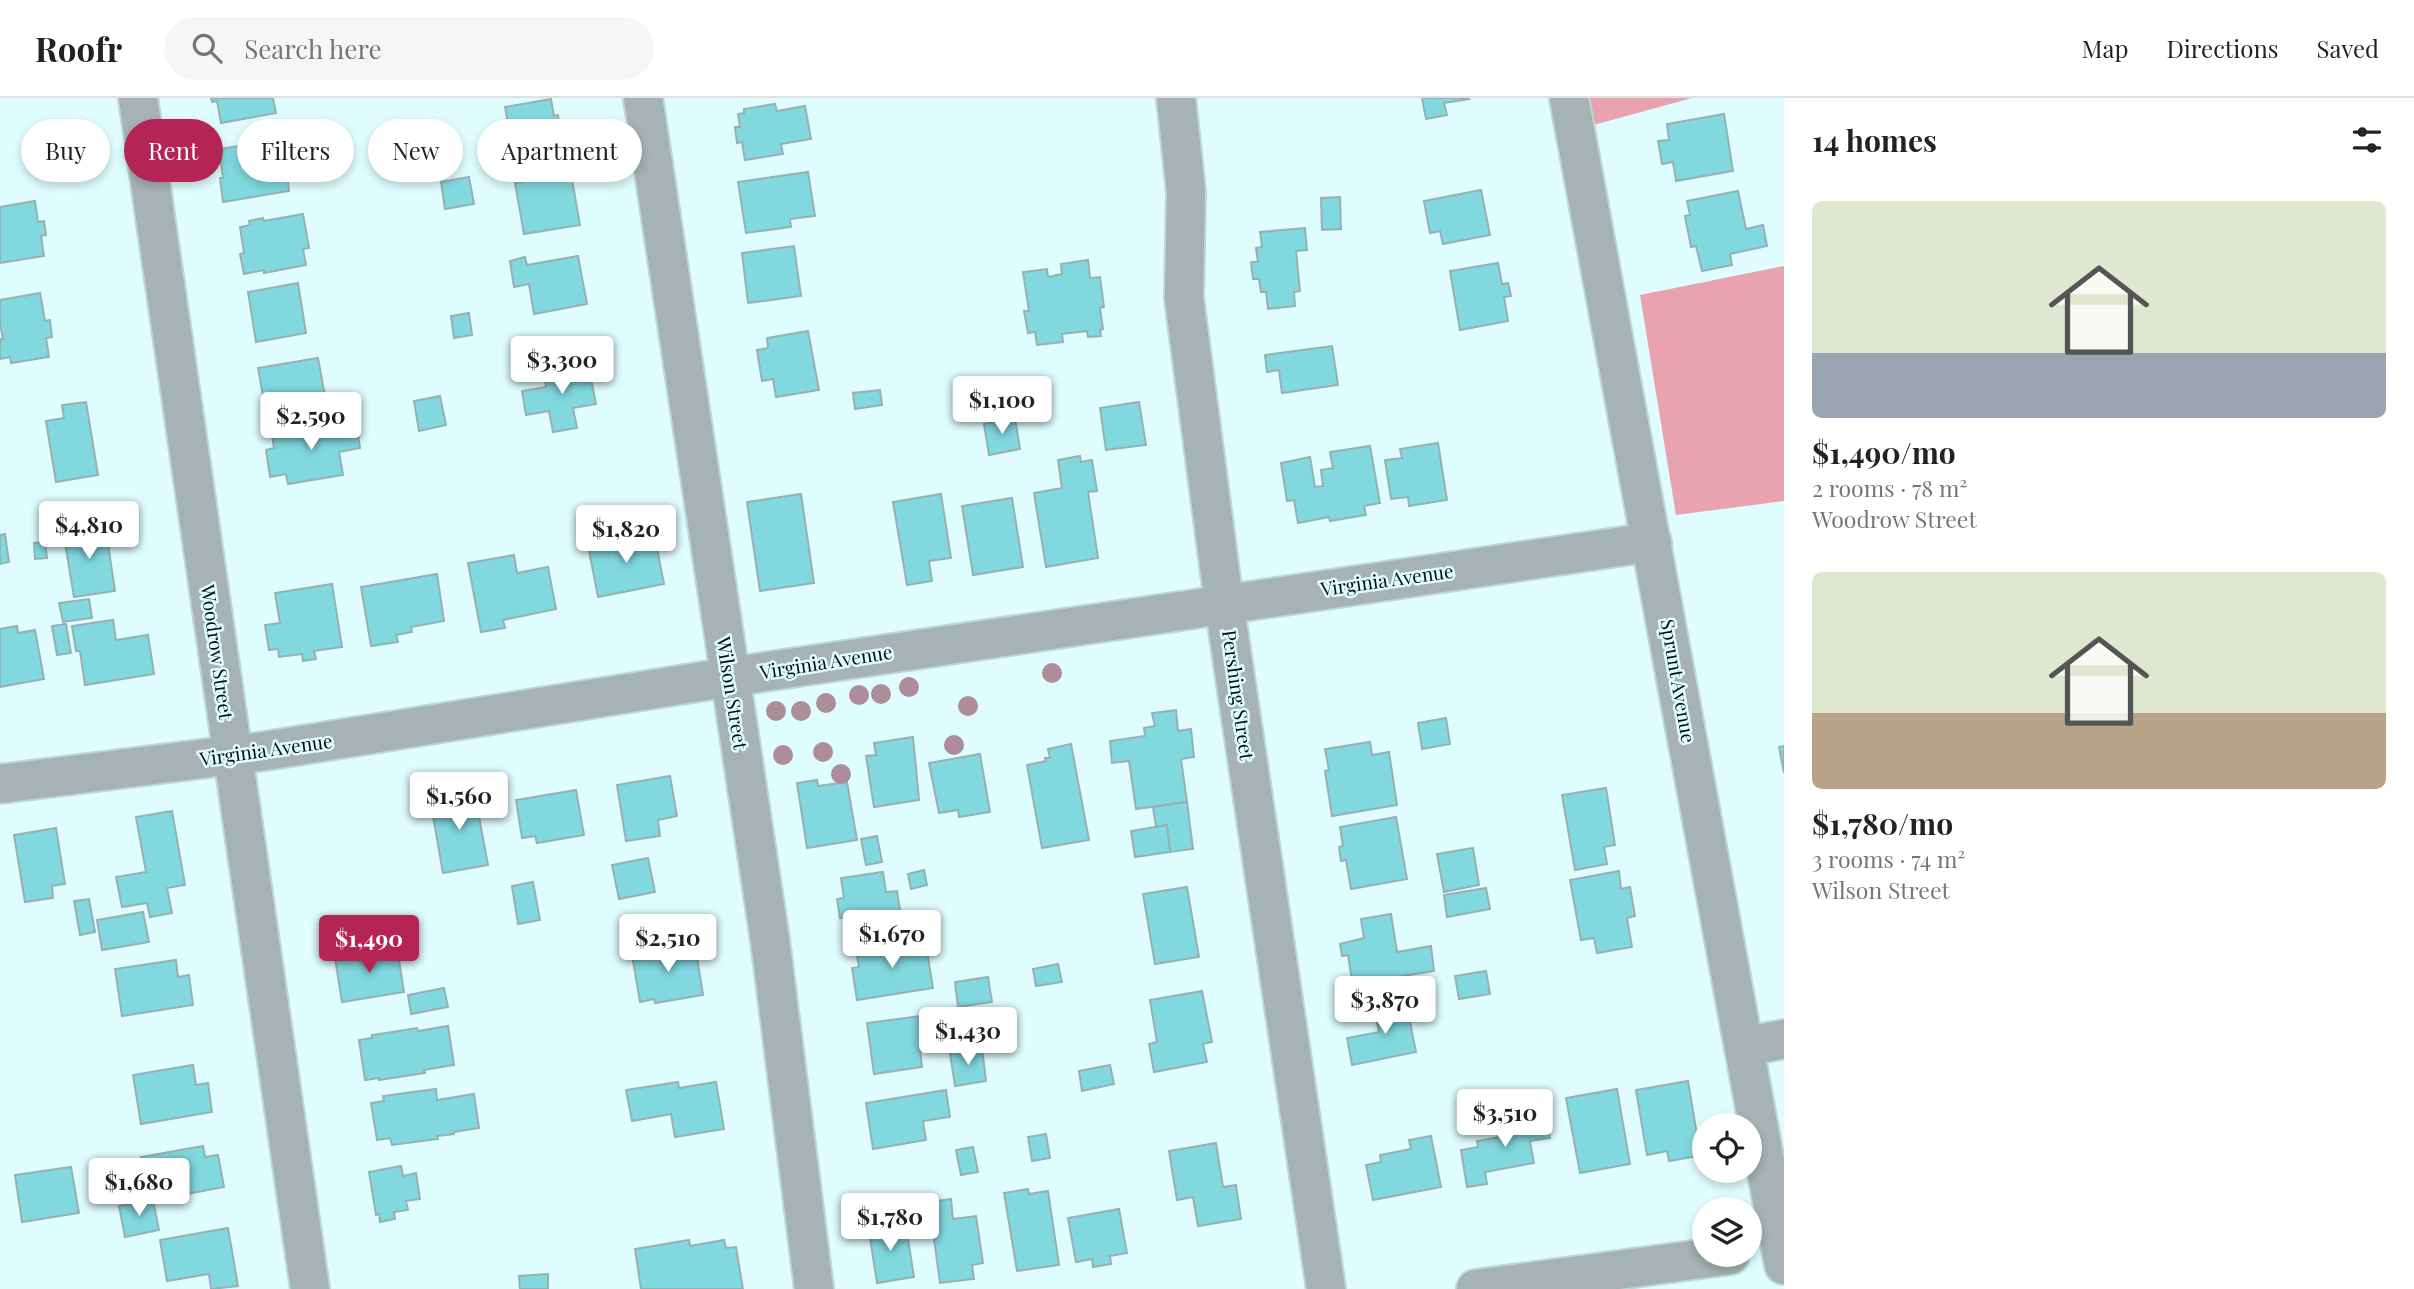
<!DOCTYPE html>
<meta charset="utf-8">
<style>
:root{--surface:#fff;--page:#f6f6f6;--text:#222;--muted:#767676;--line:#e0e0e0;--accent:#b42454}
body{margin:0;font-family:"Playfair Display",serif;background:var(--page);color:var(--text);height:100vh;display:flex;flex-direction:column;font-size:26px;white-space:nowrap}
*{box-sizing:border-box;margin:0}
p{font-size:23px;color:var(--muted)}
.icon{flex:none;width:38px;height:38px;fill:none;stroke:currentColor;stroke-width:2;stroke-linecap:round;stroke-linejoin:round}
.map{position:relative;flex:1;overflow:hidden}
.panel{display:flex;flex-direction:column;background:var(--surface);width:630px}
.panel>*{flex:none}
.banner{position:absolute;left:21px;top:21px;width:665px;height:63px;display:flex;gap:14px}
.tools{position:absolute;left:1692px;top:1015px;display:grid;gap:14px}
.tools a{display:grid;place-items:center;width:70px;height:70px;border-radius:50%;background:var(--surface);box-shadow:0 4px 10px #0003;font-size:35px}
.price{position:absolute;translate:-50% -60px;padding:0 16px;border-radius:7px;background:#fff;color:#222;font-size:23px;line-height:46px;filter:drop-shadow(0 2px 4px #0008)}
.price::after{content:'';position:absolute;left:50%;top:42px;width:21px;height:16px;margin-left:-10px;background:inherit;clip-path:polygon(0 0,100% 0,50% 100%)}
.price.active{background:var(--accent);color:#fff}
ul{padding:0;list-style:none}
li{display:grid;align-content:center;gap:14px;height:371px;padding:0 28px}
li span{display:grid;place-items:center;height:217px;border-radius:10px;color:#555}
li>.icon{margin-inline-start:auto}
span .icon{width:126px;height:126px;fill:#fffc;stroke-width:1}
li b{font-size:30px}
h2{display:flex;justify-content:space-between;align-items:center;height:84px;padding:0 28px;font-size:30px}
.chip{padding:0 24px;border-radius:32px;background:var(--surface);box-shadow:0 4px 10px #0003;font-size:24px;line-height:63px}
.chip.active{background:var(--accent);color:#fff}
header{display:flex;align-items:center;gap:42px;box-sizing:border-box;height:98px;padding:0 35px;background:var(--surface);border-bottom:2px solid var(--line)}
header strong{font-size:33px}
nav{display:flex;gap:38px;margin-inline-start:auto;font-size:24px}
.search{width:490px;height:63px;background:var(--page);display:flex;align-items:center;gap:18px;box-sizing:border-box;padding:0 24px;border-radius:38px;color:var(--muted);font-size:26px}
main{display:flex;flex:1;min-height:0}
.map>svg:first-child{display:block}
.forest{fill:#e9a2b0}
.building{fill:#81d8df;stroke:#96b1b3;stroke-width:2}
.lines{fill:none;stroke-linecap:round;stroke-linejoin:round}
.minor-casing{stroke:#bcd6d8;stroke-width:42}
.minor{stroke:#a6b2b3;stroke-width:38}
.tree{fill:#ad8d99}
.labels{text-anchor:middle;stroke-width:5;stroke-linejoin:round;paint-order:stroke}
.street-label{font-size:19px;fill:#050e0f;stroke:#dffcfe}
</style>
<header>
<strong>Roofr</strong>
<div class="search"><svg class="icon" aria-label="search" viewBox="0 0 24 24"><circle cx="10" cy="10" r="6"/><path d="M15 15l6 6"/></svg>Search here</div>
<nav><a>Map</a><a>Directions</a><a>Saved</a></nav>
</header>
<main>
<div class="map">
<svg width="1784" height="1191" viewBox="0 0 1784 1191">
<rect width="100%" height="100%" fill="#dffcfe"/>
<!-- forest -->
<g class="forest">
<path d="M 1584,0 L 1692,0 L 1590,28 Z"/>
<path d="M 1784,168 L 1784,403 L 1676,417 L 1640,197 Z"/>
</g>
<!-- building -->
<g class="building">
<path d="M 211,0 L 273,0 L 276,15 L 221,25 L 217,3 L 212,4 Z"/>
<path d="M 1422,0 L 1468,0 L 1469,1 L 1444,5 L 1447,17 L 1426,21 Z"/>
<path d="M 551,1 L 554,18 L 558,17 L 563,50 L 514,58 L 505,9 Z"/>
<path d="M 775,6 L 777,13 L 805,8 L 811,41 L 781,46 L 783,56 L 745,62 L 742,44 L 737,45 L 735,29 L 740,29 L 738,16 L 744,15 L 744,11 Z"/>
<path d="M 1724,16 L 1733,73 L 1676,83 L 1673,64 L 1662,66 L 1658,43 L 1669,42 L 1667,26 Z"/>
<path d="M 291,40 L 293,56 L 303,54 L 306,72 L 287,75 L 289,93 L 223,104 L 220,80 L 223,80 L 219,51 Z"/>
<path d="M 808,74 L 815,118 L 790,121 L 791,129 L 746,135 L 738,84 Z"/>
<path d="M 571,76 L 580,127 L 524,136 L 515,85 Z"/>
<path d="M 469,79 L 474,106 L 445,111 L 441,84 Z"/>
<path d="M 1481,92 L 1490,137 L 1443,146 L 1440,133 L 1430,135 L 1424,103 Z"/>
<path d="M 1738,93 L 1746,131 L 1763,127 L 1767,148 L 1730,156 L 1732,167 L 1702,173 L 1696,148 L 1691,149 L 1685,118 L 1690,117 L 1687,103 Z"/>
<path d="M 1340,99 L 1341,131 L 1322,132 L 1321,100 Z"/>
<path d="M 35,103 L 38,124 L 44,123 L 46,137 L 41,138 L 44,158 L 0,165 L 0,109 Z"/>
<path d="M 303,116 L 309,150 L 303,151 L 306,167 L 264,175 L 264,172 L 244,176 L 240,156 L 244,155 L 240,129 L 250,127 L 249,123 L 263,120 L 264,123 Z"/>
<path d="M 1305,130 L 1307,152 L 1296,153 L 1300,193 L 1294,194 L 1295,208 L 1268,211 L 1266,194 L 1261,194 L 1259,181 L 1253,181 L 1251,164 L 1258,164 L 1256,150 L 1262,149 L 1260,134 Z"/>
<path d="M 794,148 L 801,198 L 748,205 L 742,155 Z"/>
<path d="M 578,158 L 587,206 L 534,216 L 529,186 L 514,189 L 510,163 L 525,159 L 527,167 Z"/>
<path d="M 1088,162 L 1090,180 L 1100,179 L 1104,209 L 1100,210 L 1103,231 L 1100,232 L 1101,238 L 1088,239 L 1087,233 L 1062,236 L 1063,244 L 1037,247 L 1035,234 L 1028,235 L 1024,213 L 1029,213 L 1023,174 L 1047,171 L 1048,179 L 1062,176 L 1061,166 Z"/>
<path d="M 1498,165 L 1502,186 L 1508,185 L 1511,198 L 1504,199 L 1508,223 L 1460,232 L 1450,173 Z"/>
<path d="M 298,185 L 306,235 L 256,244 L 248,194 Z"/>
<path d="M 40,195 L 45,223 L 50,222 L 52,239 L 46,240 L 49,259 L 11,265 L 10,259 L 0,261 L 0,241 L 3,241 L 0,226 L 0,202 Z"/>
<path d="M 469,215 L 472,237 L 454,240 L 451,218 Z"/>
<path d="M 808,233 L 819,292 L 776,299 L 773,281 L 762,283 L 757,252 L 768,250 L 767,240 Z"/>
<path d="M 1332,248 L 1338,287 L 1282,295 L 1279,272 L 1267,274 L 1265,257 Z"/>
<path d="M 318,260 L 327,309 L 269,319 L 267,303 L 264,304 L 258,270 Z"/>
<path d="M 588,265 L 596,306 L 573,310 L 577,330 L 553,334 L 549,313 L 526,317 L 522,293 L 546,289 L 544,277 L 565,273 L 564,269 Z"/>
<path d="M 880,292 L 882,307 L 855,311 L 853,295 Z"/>
<path d="M 440,298 L 446,327 L 419,333 L 414,303 Z"/>
<path d="M 86,304 L 98,377 L 56,384 L 46,323 L 64,320 L 62,307 Z"/>
<path d="M 1139,304 L 1146,347 L 1106,352 L 1100,310 Z"/>
<path d="M 1015,320 L 1020,351 L 989,357 L 984,326 Z"/>
<path d="M 356,324 L 360,350 L 339,354 L 343,377 L 288,386 L 286,376 L 270,379 L 266,352 L 274,350 L 272,335 L 316,327 L 316,331 Z"/>
<path d="M 1438,345 L 1447,402 L 1409,408 L 1408,399 L 1391,401 L 1385,362 L 1402,360 L 1400,351 Z"/>
<path d="M 1370,348 L 1380,405 L 1364,408 L 1366,417 L 1330,423 L 1329,419 L 1298,425 L 1294,402 L 1287,403 L 1281,365 L 1310,359 L 1315,389 L 1323,388 L 1321,372 L 1333,370 L 1330,354 Z"/>
<path d="M 1080,358 L 1081,364 L 1092,362 L 1097,393 L 1088,394 L 1098,460 L 1046,469 L 1034,395 L 1062,390 L 1058,362 Z"/>
<path d="M 801,396 L 814,485 L 760,493 L 747,404 Z"/>
<path d="M 941,396 L 951,460 L 929,463 L 932,483 L 907,487 L 893,404 Z"/>
<path d="M 1012,400 L 1023,469 L 973,477 L 962,408 Z"/>
<path d="M 105,426 L 115,493 L 74,499 L 63,433 Z"/>
<path d="M 654,435 L 664,486 L 598,499 L 588,447 Z"/>
<path d="M 5,436 L 9,464 L 0,466 L 0,437 Z"/>
<path d="M 45,444 L 47,460 L 35,461 L 34,445 Z"/>
<path d="M 514,457 L 517,475 L 548,469 L 556,511 L 503,522 L 505,530 L 481,534 L 468,465 Z"/>
<path d="M 437,476 L 444,523 L 411,529 L 412,534 L 396,537 L 398,544 L 371,548 L 361,489 Z"/>
<path d="M 332,486 L 342,549 L 314,553 L 316,561 L 303,563 L 302,556 L 279,559 L 278,551 L 269,552 L 265,527 L 280,525 L 275,495 Z"/>
<path d="M 89,501 L 92,520 L 63,524 L 59,505 Z"/>
<path d="M 113,522 L 116,542 L 148,537 L 154,576 L 85,587 L 80,553 L 76,553 L 72,528 Z"/>
<path d="M 66,526 L 71,555 L 57,557 L 52,528 Z"/>
<path d="M 17,528 L 18,535 L 35,532 L 44,581 L 0,589 L 0,531 Z"/>
<path d="M 1176,612 L 1178,633 L 1191,631 L 1194,659 L 1181,661 L 1187,704 L 1136,711 L 1129,663 L 1112,665 L 1110,643 L 1145,638 L 1144,630 L 1155,628 L 1152,615 Z"/>
<path d="M 1446,620 L 1450,646 L 1422,651 L 1418,625 Z"/>
<path d="M 913,639 L 919,702 L 874,709 L 866,658 L 876,657 L 874,645 Z"/>
<path d="M 1370,644 L 1372,657 L 1389,654 L 1397,707 L 1332,718 L 1325,673 L 1329,672 L 1325,651 Z"/>
<path d="M 1071,646 L 1089,742 L 1042,750 L 1027,667 L 1046,663 L 1045,660 L 1050,660 L 1048,651 Z"/>
<path d="M 1784,648 L 1784,675 L 1779,649 Z"/>
<path d="M 980,656 L 990,714 L 959,719 L 958,712 L 939,715 L 929,665 Z"/>
<path d="M 670,678 L 677,718 L 658,722 L 660,738 L 626,743 L 617,687 Z"/>
<path d="M 817,682 L 818,688 L 847,684 L 857,742 L 807,750 L 797,685 Z"/>
<path d="M 1606,690 L 1615,747 L 1604,749 L 1607,766 L 1575,772 L 1562,697 Z"/>
<path d="M 474,692 L 488,767 L 443,775 L 430,701 Z"/>
<path d="M 576,692 L 584,737 L 537,745 L 535,738 L 522,740 L 516,702 Z"/>
<path d="M 1187,704 L 1193,751 L 1170,754 L 1167,727 L 1156,729 L 1153,709 Z"/>
<path d="M 172,713 L 185,787 L 167,790 L 172,815 L 150,819 L 147,805 L 122,809 L 116,779 L 146,774 L 136,719 Z"/>
<path d="M 1396,719 L 1407,781 L 1351,791 L 1346,762 L 1341,763 L 1339,749 L 1343,748 L 1340,729 Z"/>
<path d="M 1167,727 L 1170,754 L 1135,759 L 1131,733 Z"/>
<path d="M 56,730 L 65,786 L 52,788 L 53,800 L 25,804 L 14,737 Z"/>
<path d="M 877,738 L 882,764 L 866,767 L 861,741 Z"/>
<path d="M 1473,750 L 1479,787 L 1444,794 L 1437,756 Z"/>
<path d="M 648,760 L 655,794 L 619,801 L 612,767 Z"/>
<path d="M 924,772 L 927,787 L 911,791 L 908,776 Z"/>
<path d="M 1619,773 L 1621,791 L 1630,789 L 1635,818 L 1627,820 L 1632,849 L 1597,855 L 1594,840 L 1581,842 L 1570,782 Z"/>
<path d="M 883,774 L 886,794 L 897,793 L 901,818 L 890,819 L 892,832 L 850,839 L 847,819 L 840,820 L 837,801 L 844,800 L 841,780 Z"/>
<path d="M 533,784 L 540,822 L 518,826 L 512,788 Z"/>
<path d="M 1187,789 L 1199,859 L 1155,866 L 1143,796 Z"/>
<path d="M 1486,790 L 1490,811 L 1447,819 L 1444,797 Z"/>
<path d="M 89,801 L 95,834 L 80,837 L 74,803 Z"/>
<path d="M 143,814 L 149,844 L 102,852 L 97,822 Z"/>
<path d="M 1391,816 L 1397,854 L 1431,848 L 1434,873 L 1372,883 L 1371,879 L 1352,882 L 1348,857 L 1342,858 L 1340,846 L 1364,840 L 1361,821 Z"/>
<path d="M 925,841 L 933,890 L 857,902 L 852,870 L 859,869 L 856,852 Z"/>
<path d="M 695,846 L 703,897 L 655,905 L 654,901 L 640,904 L 632,857 Z"/>
<path d="M 397,850 L 404,894 L 342,904 L 335,860 Z"/>
<path d="M 176,862 L 178,879 L 189,877 L 193,907 L 122,918 L 115,871 Z"/>
<path d="M 1058,866 L 1062,884 L 1036,888 L 1033,871 Z"/>
<path d="M 1486,873 L 1490,896 L 1459,901 L 1455,878 Z"/>
<path d="M 988,879 L 992,904 L 958,909 L 955,884 Z"/>
<path d="M 444,890 L 448,909 L 411,916 L 408,897 Z"/>
<path d="M 1202,893 L 1212,944 L 1203,946 L 1207,964 L 1154,974 L 1149,946 L 1157,944 L 1150,902 Z"/>
<path d="M 1406,904 L 1416,954 L 1352,967 L 1347,940 L 1379,934 L 1374,910 Z"/>
<path d="M 951,914 L 956,946 L 920,951 L 922,969 L 874,976 L 867,925 Z"/>
<path d="M 448,928 L 454,967 L 424,972 L 425,975 L 379,982 L 379,980 L 365,982 L 359,942 L 372,940 L 372,937 L 417,930 L 418,933 Z"/>
<path d="M 982,950 L 986,983 L 955,988 L 950,955 Z"/>
<path d="M 193,967 L 196,987 L 208,985 L 212,1014 L 141,1026 L 133,977 Z"/>
<path d="M 1110,967 L 1114,986 L 1082,993 L 1079,973 Z"/>
<path d="M 1688,983 L 1697,1037 L 1704,1036 L 1704,1057 L 1669,1063 L 1667,1053 L 1647,1057 L 1636,992 Z"/>
<path d="M 678,984 L 679,990 L 716,984 L 724,1031 L 675,1039 L 671,1016 L 632,1023 L 626,992 Z"/>
<path d="M 436,991 L 437,1002 L 474,996 L 479,1030 L 454,1034 L 454,1036 L 437,1038 L 438,1041 L 392,1047 L 390,1040 L 377,1042 L 371,1005 L 384,1003 L 383,998 Z"/>
<path d="M 1617,991 L 1630,1066 L 1580,1075 L 1566,1000 Z"/>
<path d="M 946,992 L 950,1019 L 923,1023 L 926,1042 L 873,1051 L 866,1005 Z"/>
<path d="M 1544,1007 L 1550,1040 L 1530,1043 L 1534,1065 L 1485,1074 L 1487,1086 L 1467,1089 L 1461,1052 L 1478,1049 L 1477,1043 L 1528,1034 L 1524,1010 Z"/>
<path d="M 1046,1036 L 1050,1060 L 1032,1063 L 1028,1039 Z"/>
<path d="M 1431,1038 L 1441,1089 L 1373,1102 L 1366,1067 L 1381,1064 L 1380,1057 L 1411,1051 L 1409,1042 Z"/>
<path d="M 1216,1045 L 1223,1089 L 1236,1087 L 1241,1121 L 1198,1128 L 1193,1099 L 1177,1102 L 1169,1053 Z"/>
<path d="M 203,1048 L 205,1059 L 218,1057 L 224,1089 L 150,1103 L 148,1090 L 138,1092 L 134,1072 L 143,1071 L 141,1059 Z"/>
<path d="M 973,1049 L 978,1074 L 961,1077 L 956,1052 Z"/>
<path d="M 401,1068 L 403,1078 L 416,1075 L 420,1101 L 406,1103 L 408,1112 L 394,1114 L 395,1121 L 380,1124 L 379,1116 L 376,1117 L 369,1074 Z"/>
<path d="M 71,1069 L 79,1115 L 22,1124 L 15,1077 Z"/>
<path d="M 1028,1091 L 1029,1096 L 1048,1093 L 1059,1167 L 1017,1173 L 1004,1095 Z"/>
<path d="M 951,1101 L 953,1121 L 976,1118 L 983,1165 L 972,1167 L 974,1181 L 940,1185 L 929,1104 Z"/>
<path d="M 153,1102 L 159,1132 L 125,1139 L 119,1108 Z"/>
<path d="M 1119,1111 L 1127,1155 L 1110,1158 L 1111,1166 L 1093,1169 L 1092,1161 L 1076,1164 L 1068,1120 Z"/>
<path d="M 893,1123 L 895,1137 L 907,1135 L 914,1179 L 877,1185 L 868,1127 Z"/>
<path d="M 228,1130 L 238,1188 L 211,1191 L 209,1176 L 167,1183 L 160,1142 Z"/>
<path d="M 689,1142 L 690,1148 L 724,1142 L 726,1150 L 736,1149 L 743,1191 L 641,1191 L 635,1151 Z"/>
<path d="M 548,1176 L 548,1191 L 520,1191 L 519,1178 Z"/>
</g>
<g class="lines">
<!-- minor casing -->
<g class="minor-casing">
<g id="minor">
<path d="M 138,0 L 310,1191"/>
<path d="M 643,0 L 770,842 L 814,1191"/>
<path d="M 1176,0 L 1186,94 L 1184,200 L 1224,505 L 1326,1191"/>
<path d="M 1569,0 L 1784,1167"/>
<path d="M 0,686 L 265,653 L 730,579 L 1652,444"/>
<path d="M 1744,949 L 1784,941"/>
<path d="M 1476,1191 L 1730,1157"/>
</g>
</g>
<!-- minor -->
<use href="#minor" class="minor"/>
</g>
<!-- trees -->
<g class="tree">
<circle cx="1052" cy="575" r="10"/>
<circle cx="909" cy="589" r="10"/>
<circle cx="881" cy="596" r="10"/>
<circle cx="859" cy="597" r="10"/>
<circle cx="826" cy="605" r="10"/>
<circle cx="968" cy="608" r="10"/>
<circle cx="776" cy="613" r="10"/>
<circle cx="801" cy="613" r="10"/>
<circle cx="954" cy="647" r="10"/>
<circle cx="823" cy="654" r="10"/>
<circle cx="783" cy="657" r="10"/>
<circle cx="841" cy="676" r="10"/>
</g>
<g class="labels">
<!-- street labels -->
<g class="street-label">
<text transform="translate(1387 482) rotate(-8)" y="7">Virginia Avenue</text>
<text transform="translate(217 554) rotate(82)" y="7">Woodrow Street</text>
<text transform="translate(826 564) rotate(-9)" y="7">Virginia Avenue</text>
<text transform="translate(1678 583) rotate(80)" y="7">Sprunt Avenue</text>
<text transform="translate(732 595) rotate(81)" y="7">Wilson Street</text>
<text transform="translate(1238 597) rotate(82)" y="7">Pershing Street</text>
<text transform="translate(266 652) rotate(-8)" y="7">Virginia Avenue</text>
</g>
</g>
</svg>
<div class="tools">
<a><svg class="icon" aria-label="locate" viewBox="0 0 24 24"><circle cx="12" cy="12" r="6"/><path d="M12 2v4M12 18v4M2 12h4M18 12h4"/></svg></a>
<a><svg class="icon" aria-label="layers" viewBox="0 0 24 24"><path d="M12 4l9 5-9 5-9-5zM3 14l9 5 9-5"/></svg></a>
</div>
<b class="price" style="left:562px;top:298px">$3,300</b>
<b class="price" style="left:1002px;top:338px">$1,100</b>
<b class="price" style="left:311px;top:354px">$2,590</b>
<b class="price" style="left:89px;top:463px">$4,810</b>
<b class="price" style="left:626px;top:467px">$1,820</b>
<b class="price" style="left:459px;top:734px">$1,560</b>
<b class="price" style="left:892px;top:872px">$1,670</b>
<b class="price" style="left:668px;top:876px">$2,510</b>
<b class="price active" style="left:369px;top:877px">$1,490</b>
<b class="price" style="left:1385px;top:938px">$3,870</b>
<b class="price" style="left:968px;top:969px">$1,430</b>
<b class="price" style="left:1505px;top:1051px">$3,510</b>
<b class="price" style="left:139px;top:1120px">$1,680</b>
<b class="price" style="left:890px;top:1155px">$1,780</b>
<div class="banner">
<a class="chip">Buy</a>
<a class="chip active">Rent</a>
<a class="chip">Filters</a>
<a class="chip">New</a>
<a class="chip">Apartment</a>
</div>
</div>
<section class="panel">
<h2>14 homes<svg class="icon" aria-label="filters" viewBox="0 0 24 24"><path d="M4 7h16M4 17h16"/><circle cx="9" cy="7" r="2"/><circle cx="15" cy="17" r="2"/></svg></h2>
<ul>
<li><span style="background:linear-gradient(#dfe7d0 70%,#9aa5b1 0)"><svg class="icon" aria-label="home" viewBox="0 0 24 24"><path d="M3 11l9-7 9 7M6 9v11h12V9"/></svg></span><div><b>$1,490/mo</b><p>2 rooms · 78 m²</p><p>Woodrow Street</p></div></li>
<li><span style="background:linear-gradient(#dfe7d0 65%,#b9a48a 0)"><svg class="icon" aria-label="home" viewBox="0 0 24 24"><path d="M3 11l9-7 9 7M6 9v11h12V9"/></svg></span><div><b>$1,780/mo</b><p>3 rooms · 74 m²</p><p>Wilson Street</p></div></li>
</ul>
</section>
</main>
